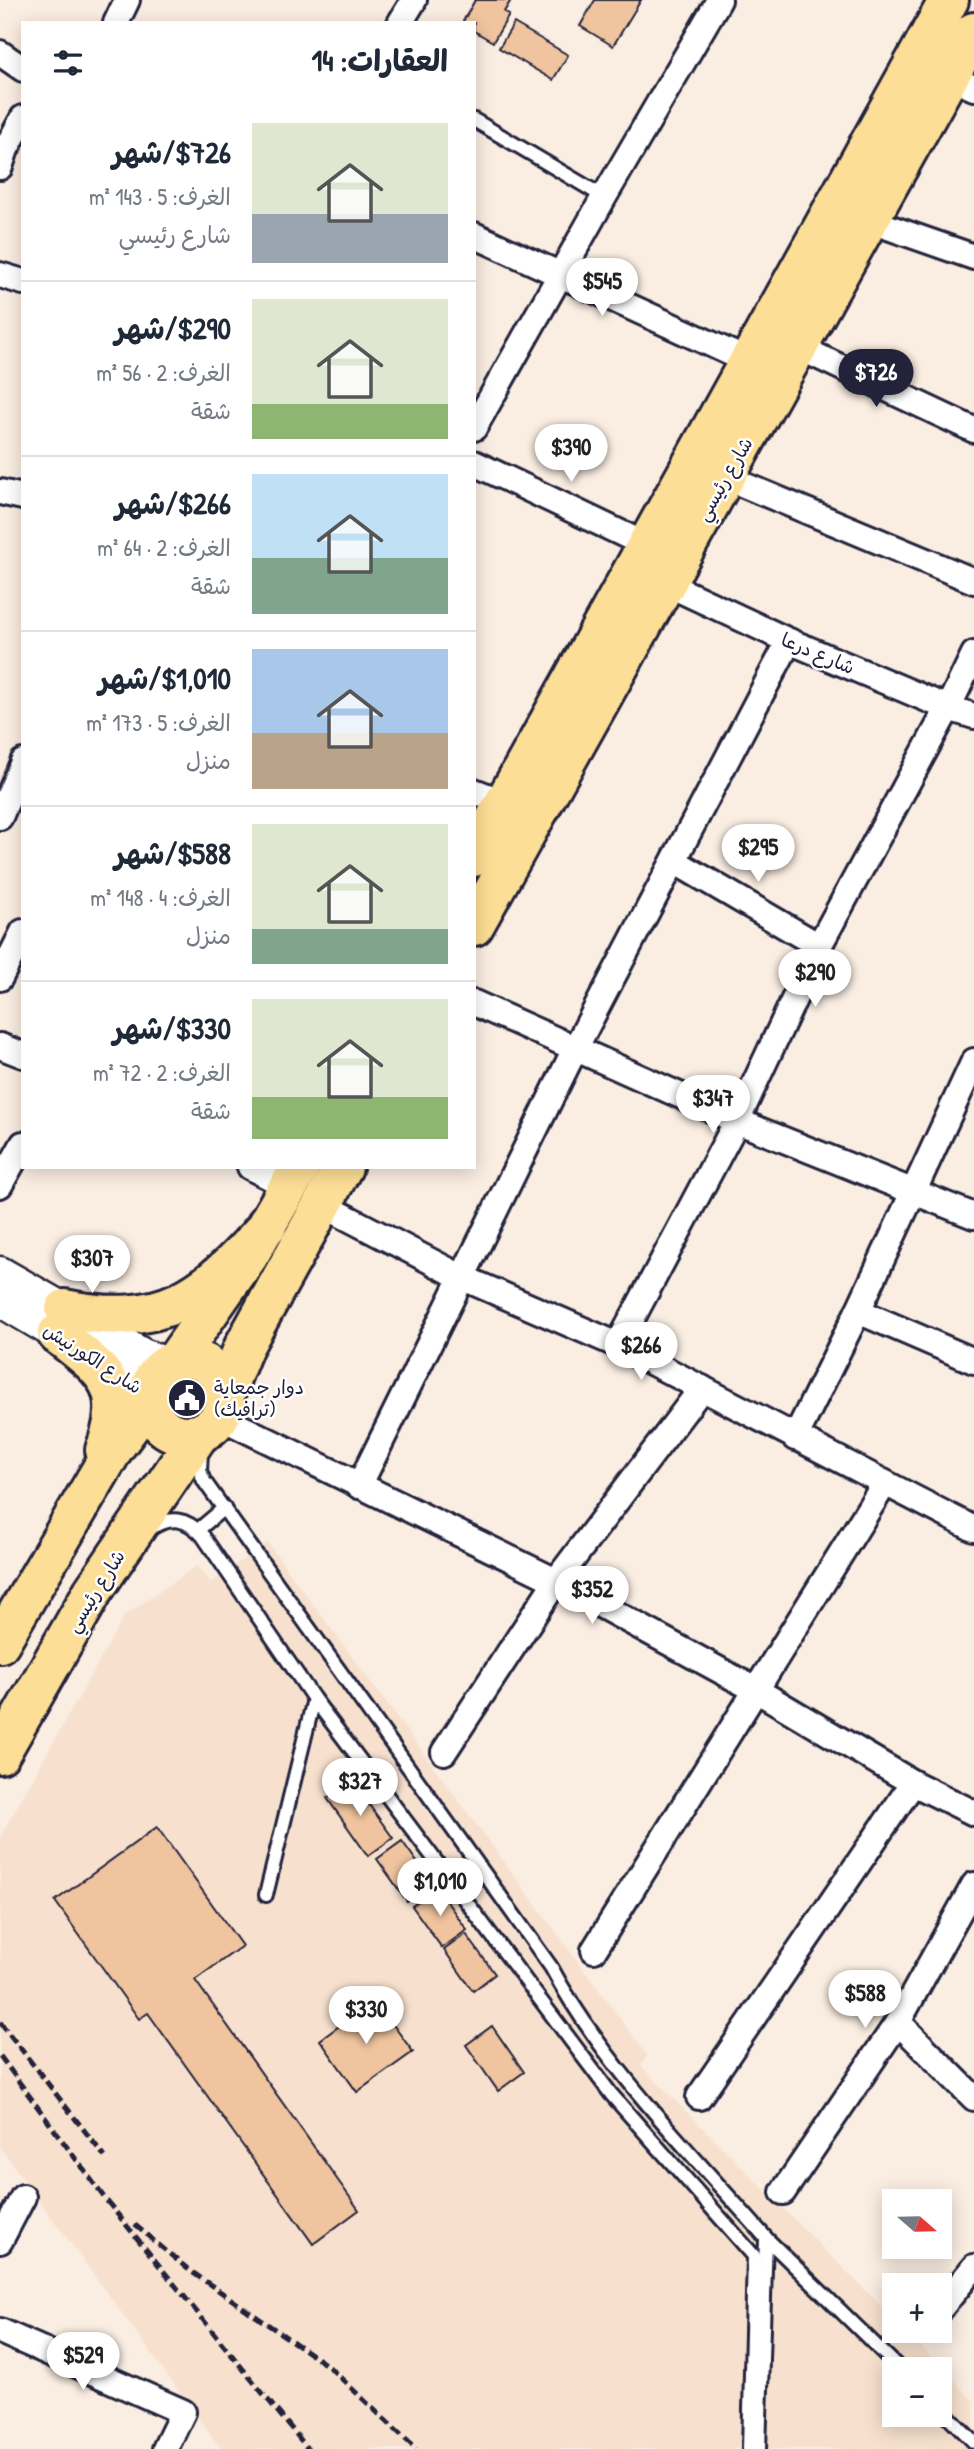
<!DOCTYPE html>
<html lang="ar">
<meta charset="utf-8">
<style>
:root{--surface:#fff;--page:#f6f6f7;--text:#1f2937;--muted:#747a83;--line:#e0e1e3;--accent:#22223b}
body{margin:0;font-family:"Patrick Hand","Playpen Sans Arabic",sans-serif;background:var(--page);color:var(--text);direction:rtl;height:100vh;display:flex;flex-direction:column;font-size:26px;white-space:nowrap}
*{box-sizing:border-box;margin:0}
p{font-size:23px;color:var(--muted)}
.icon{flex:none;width:38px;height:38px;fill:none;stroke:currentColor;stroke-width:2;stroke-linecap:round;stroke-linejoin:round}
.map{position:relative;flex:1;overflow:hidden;direction:ltr}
.side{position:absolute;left:21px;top:21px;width:455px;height:1148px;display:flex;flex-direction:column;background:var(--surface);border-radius:0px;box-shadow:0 4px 18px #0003;direction:rtl}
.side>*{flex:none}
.needle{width:46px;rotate:110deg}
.fabs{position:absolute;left:882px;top:2189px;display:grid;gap:14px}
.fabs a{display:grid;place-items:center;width:70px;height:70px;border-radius:0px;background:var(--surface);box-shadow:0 4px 18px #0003;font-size:35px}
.price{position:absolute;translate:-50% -60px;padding:0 16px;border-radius:24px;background:#fff;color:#222;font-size:23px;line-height:46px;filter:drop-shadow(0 2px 4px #0008)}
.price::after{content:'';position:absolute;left:50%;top:42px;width:21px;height:16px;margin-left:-10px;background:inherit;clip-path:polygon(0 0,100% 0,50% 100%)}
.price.active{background:var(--accent);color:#fff}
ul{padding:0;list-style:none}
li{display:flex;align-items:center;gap:21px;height:175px;padding:0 28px}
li+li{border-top:2px solid var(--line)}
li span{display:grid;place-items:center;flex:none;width:196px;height:140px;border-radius:0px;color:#555}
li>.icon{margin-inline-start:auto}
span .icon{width:84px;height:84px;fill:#fffc;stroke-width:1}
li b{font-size:30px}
h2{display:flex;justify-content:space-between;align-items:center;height:84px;padding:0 28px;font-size:30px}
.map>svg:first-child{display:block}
.built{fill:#f7e1ce;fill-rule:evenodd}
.building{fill:#f0c49f;stroke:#22223b;stroke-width:2}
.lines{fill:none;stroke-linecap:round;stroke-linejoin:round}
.service-casing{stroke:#22223b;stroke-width:18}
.minor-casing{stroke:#22223b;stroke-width:30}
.tertiary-casing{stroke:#22223b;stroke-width:35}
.trunk-casing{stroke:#22223b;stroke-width:44}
.service{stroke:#fff;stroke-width:12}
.minor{stroke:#fff;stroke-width:24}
.tertiary{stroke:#fff;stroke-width:30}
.trunk{stroke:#fdde96;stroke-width:38}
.rail{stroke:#22223b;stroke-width:5;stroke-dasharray:10 5;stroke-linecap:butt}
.labels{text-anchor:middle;stroke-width:5;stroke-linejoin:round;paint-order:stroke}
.street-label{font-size:19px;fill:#22223b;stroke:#fff}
.poi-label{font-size:19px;fill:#22223b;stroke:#fff;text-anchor:start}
</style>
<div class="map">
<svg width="974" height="2449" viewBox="0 0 974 2449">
<rect width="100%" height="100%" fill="#faede2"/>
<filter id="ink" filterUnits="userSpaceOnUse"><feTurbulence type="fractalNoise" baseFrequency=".0143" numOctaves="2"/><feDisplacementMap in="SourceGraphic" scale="14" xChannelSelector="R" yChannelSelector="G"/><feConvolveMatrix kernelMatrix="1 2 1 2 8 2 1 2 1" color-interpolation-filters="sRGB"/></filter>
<g filter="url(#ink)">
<!-- built -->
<path class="built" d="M 267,1542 L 647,2055 L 641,2066 L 894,2319 L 894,2331 L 906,2331 L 974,2401 L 974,2449 L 222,2449 L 216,2442 L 0,2147 L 0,1837 L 125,1615 L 197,1566 L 211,1583 ZM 894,2370 L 940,2370 L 940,2415 L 894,2415 Z"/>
<!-- building -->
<g class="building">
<path d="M 475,0 L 511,0 L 504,12 L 509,15 L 493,42 L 474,31 L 474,23 L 462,23 Z"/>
<path d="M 595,0 L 641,0 L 613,46 L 580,26 Z"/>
<path d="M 514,23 L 568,55 L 553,80 L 499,48 Z"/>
<path d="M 352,1781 L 393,1838 L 368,1856 L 327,1798 Z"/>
<path d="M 157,1827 L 242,1946 L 195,1980 L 359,2210 L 313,2244 L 148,2013 L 139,2019 L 55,1901 Z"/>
<path d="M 402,1841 L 432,1883 L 407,1901 L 377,1859 Z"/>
<path d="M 437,1888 L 467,1930 L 442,1948 L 412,1906 Z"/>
<path d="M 466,1934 L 495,1974 L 473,1991 L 444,1950 Z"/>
<path d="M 375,2000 L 413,2052 L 357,2092 L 320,2040 Z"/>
<path d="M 492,2026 L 524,2072 L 498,2091 L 466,2045 Z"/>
</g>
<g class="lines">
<!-- service casing -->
<g class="service-casing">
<g id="service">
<path d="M 474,120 L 604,197"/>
<path d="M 201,1451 L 200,1471 L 204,1481 L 551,1967 C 605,2068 691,2152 766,2238 L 759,2449"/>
<path d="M 150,1529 C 170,1516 186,1517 203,1536 L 314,1699 L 611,2094 L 754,2256 L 749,2449"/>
<path d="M 198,1530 L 224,1508"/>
<path d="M 266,1895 L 314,1699"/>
<path d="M 766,2238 L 901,2370"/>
<path d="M 940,2408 L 974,2442"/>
</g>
</g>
<!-- minor casing -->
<g class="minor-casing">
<g id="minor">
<path d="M 116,23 L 127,0"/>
<path d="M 400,23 L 414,0"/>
<path d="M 0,53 L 23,69"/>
<path d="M 949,77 L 974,88"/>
<path d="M 0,167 L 6,149 L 23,118"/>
<path d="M 868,220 L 974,257"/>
<path d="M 474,235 L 748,361"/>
<path d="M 0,275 L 23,282"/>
<path d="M 798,347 L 974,430"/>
<path d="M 474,428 L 604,197 L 719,0"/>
<path d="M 474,463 L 648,546"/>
<path d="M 725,477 L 974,581"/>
<path d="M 0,492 L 23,497"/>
<path d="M 665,583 L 789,641 L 948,708 L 974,716"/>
<path d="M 474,791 L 505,803"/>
<path d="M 0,817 L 23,762"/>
<path d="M 674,861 L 819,946"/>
<path d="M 0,978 L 23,932"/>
<path d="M 474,1003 L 737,1121 L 974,1216"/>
<path d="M 0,1046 L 23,1055"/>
<path d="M 250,1167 L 289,1187"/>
<path d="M 0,1185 L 23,1144"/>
<path d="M 323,1205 L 461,1277 L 618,1345 L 974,1529"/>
<path d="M 858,1311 L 974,1361"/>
<path d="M 618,1345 L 737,1121 L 819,946 L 948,708 L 974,654"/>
<path d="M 220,1417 L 556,1581 L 756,1690 L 913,1783 L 974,1813"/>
<path d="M 795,1438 L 858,1311 L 974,1061"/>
<path d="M 359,1486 L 576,1047 L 789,641"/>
<path d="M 444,1752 L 556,1581 L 702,1388"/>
<path d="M 594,1950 L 885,1483"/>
<path d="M 898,2022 L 974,2098"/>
<path d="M 699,2097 L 913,1783"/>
<path d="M 783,2192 L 898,2022 L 974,1885"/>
<path d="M 0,2241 L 23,2197"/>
<path d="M 940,2309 L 974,2267"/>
<path d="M 0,2331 L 183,2412 L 165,2449"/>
</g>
</g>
<!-- tertiary casing -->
<g class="tertiary-casing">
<g id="tertiary">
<path d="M 0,1272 L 143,1354 L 169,1364"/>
<path d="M 0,1301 L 91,1355 L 150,1394"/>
</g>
</g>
<!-- trunk casing -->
<g class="trunk-casing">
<g id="trunk">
<path d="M 474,857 L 949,0"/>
<path d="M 474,926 L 974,32"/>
<path d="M 65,1309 C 164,1329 204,1297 267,1226"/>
<path d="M 57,1334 C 104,1371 129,1386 105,1450"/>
<circle cx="187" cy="1397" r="38"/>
<path d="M 175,1361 L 249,1255 L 300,1167"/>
<path d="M 225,1393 L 244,1346 L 343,1167"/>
<path d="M 0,1643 L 114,1448 L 149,1401"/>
<path d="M 0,1754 L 93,1591 L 200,1433"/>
</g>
</g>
<!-- service -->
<use href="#service" class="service"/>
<!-- minor -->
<use href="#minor" class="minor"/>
<!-- tertiary -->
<use href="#tertiary" class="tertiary"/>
<!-- trunk -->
<use href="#trunk" class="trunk"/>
<!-- rail -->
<g class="rail">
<path d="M 0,2022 L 105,2157"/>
<path d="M 0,2056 L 106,2200 L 308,2449"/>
<path d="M 135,2225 L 189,2270 L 328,2366 L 416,2449"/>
</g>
</g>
</g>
<!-- icons -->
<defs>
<g id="civic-disc" transform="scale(2.0125)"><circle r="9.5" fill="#22223b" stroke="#fff"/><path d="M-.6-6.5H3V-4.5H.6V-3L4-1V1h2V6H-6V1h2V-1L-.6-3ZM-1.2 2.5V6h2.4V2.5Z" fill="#fff"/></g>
</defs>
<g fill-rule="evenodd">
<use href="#civic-disc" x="187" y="1398"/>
</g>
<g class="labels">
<!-- street labels -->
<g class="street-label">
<text transform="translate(724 479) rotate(-60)" y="7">شارع رئيسي</text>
<text transform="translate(818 653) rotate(23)" y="7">شارع درعا</text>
<text transform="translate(93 1358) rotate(33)" y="7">شارع الكورنيش</text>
<text transform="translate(95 1591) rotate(-58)" y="7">شارع رئيسي</text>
</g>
<!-- poi labels -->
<g class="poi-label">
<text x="214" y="1394">دوار جمعاية<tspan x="214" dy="22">(ترافيك)</tspan></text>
</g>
</g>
</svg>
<div class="fabs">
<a><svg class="needle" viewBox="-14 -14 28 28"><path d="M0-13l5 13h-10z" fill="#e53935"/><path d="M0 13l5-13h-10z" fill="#747a83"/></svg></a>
<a>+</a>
<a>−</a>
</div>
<b class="price" style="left:602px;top:318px">$545</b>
<b class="price active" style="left:876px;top:409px">$726</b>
<b class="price" style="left:571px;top:484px">$390</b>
<b class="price" style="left:758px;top:884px">$295</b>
<b class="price" style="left:815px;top:1009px">$290</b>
<b class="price" style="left:713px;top:1135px">$347</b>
<b class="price" style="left:92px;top:1295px">$307</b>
<b class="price" style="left:641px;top:1382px">$266</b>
<b class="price" style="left:592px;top:1626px">$352</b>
<b class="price" style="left:360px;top:1818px">$327</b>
<b class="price" style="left:440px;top:1918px">$1,010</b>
<b class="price" style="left:865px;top:2030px">$588</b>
<b class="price" style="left:366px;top:2046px">$330</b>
<b class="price" style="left:83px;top:2392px">$529</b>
<section class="side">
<h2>العقارات: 14<svg class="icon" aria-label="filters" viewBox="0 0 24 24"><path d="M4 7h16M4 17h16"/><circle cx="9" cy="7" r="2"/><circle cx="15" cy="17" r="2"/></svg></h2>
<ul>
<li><span style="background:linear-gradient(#dfe7d0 65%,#9aa5b1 0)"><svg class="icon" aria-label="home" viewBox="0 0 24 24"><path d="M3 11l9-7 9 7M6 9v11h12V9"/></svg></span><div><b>$726/شهر</b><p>الغرف: 5 · 143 m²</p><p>شارع رئيسي</p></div></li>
<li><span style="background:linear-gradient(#dfe7d0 75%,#8fb573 0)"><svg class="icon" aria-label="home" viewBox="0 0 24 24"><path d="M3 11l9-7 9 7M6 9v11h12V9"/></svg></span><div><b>$290/شهر</b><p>الغرف: 2 · 56 m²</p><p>شقة</p></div></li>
<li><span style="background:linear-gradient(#bfe0f5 60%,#7fa58c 0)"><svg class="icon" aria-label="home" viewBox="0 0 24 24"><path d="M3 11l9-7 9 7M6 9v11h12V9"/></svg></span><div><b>$266/شهر</b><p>الغرف: 2 · 64 m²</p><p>شقة</p></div></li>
<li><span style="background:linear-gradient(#a9c7e8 60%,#b9a48a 0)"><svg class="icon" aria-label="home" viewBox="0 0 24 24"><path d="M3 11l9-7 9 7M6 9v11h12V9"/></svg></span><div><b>$1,010/شهر</b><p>الغرف: 5 · 173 m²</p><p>منزل</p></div></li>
<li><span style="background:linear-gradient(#dfe7d0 75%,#7fa58c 0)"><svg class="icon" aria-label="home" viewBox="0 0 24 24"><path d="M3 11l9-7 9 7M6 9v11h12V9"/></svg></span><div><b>$588/شهر</b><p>الغرف: 4 · 148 m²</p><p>منزل</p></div></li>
<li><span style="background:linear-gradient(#dfe7d0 70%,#8fb573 0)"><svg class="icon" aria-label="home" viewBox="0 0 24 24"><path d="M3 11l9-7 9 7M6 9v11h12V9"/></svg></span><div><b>$330/شهر</b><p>الغرف: 2 · 72 m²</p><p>شقة</p></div></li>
</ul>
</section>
</div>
